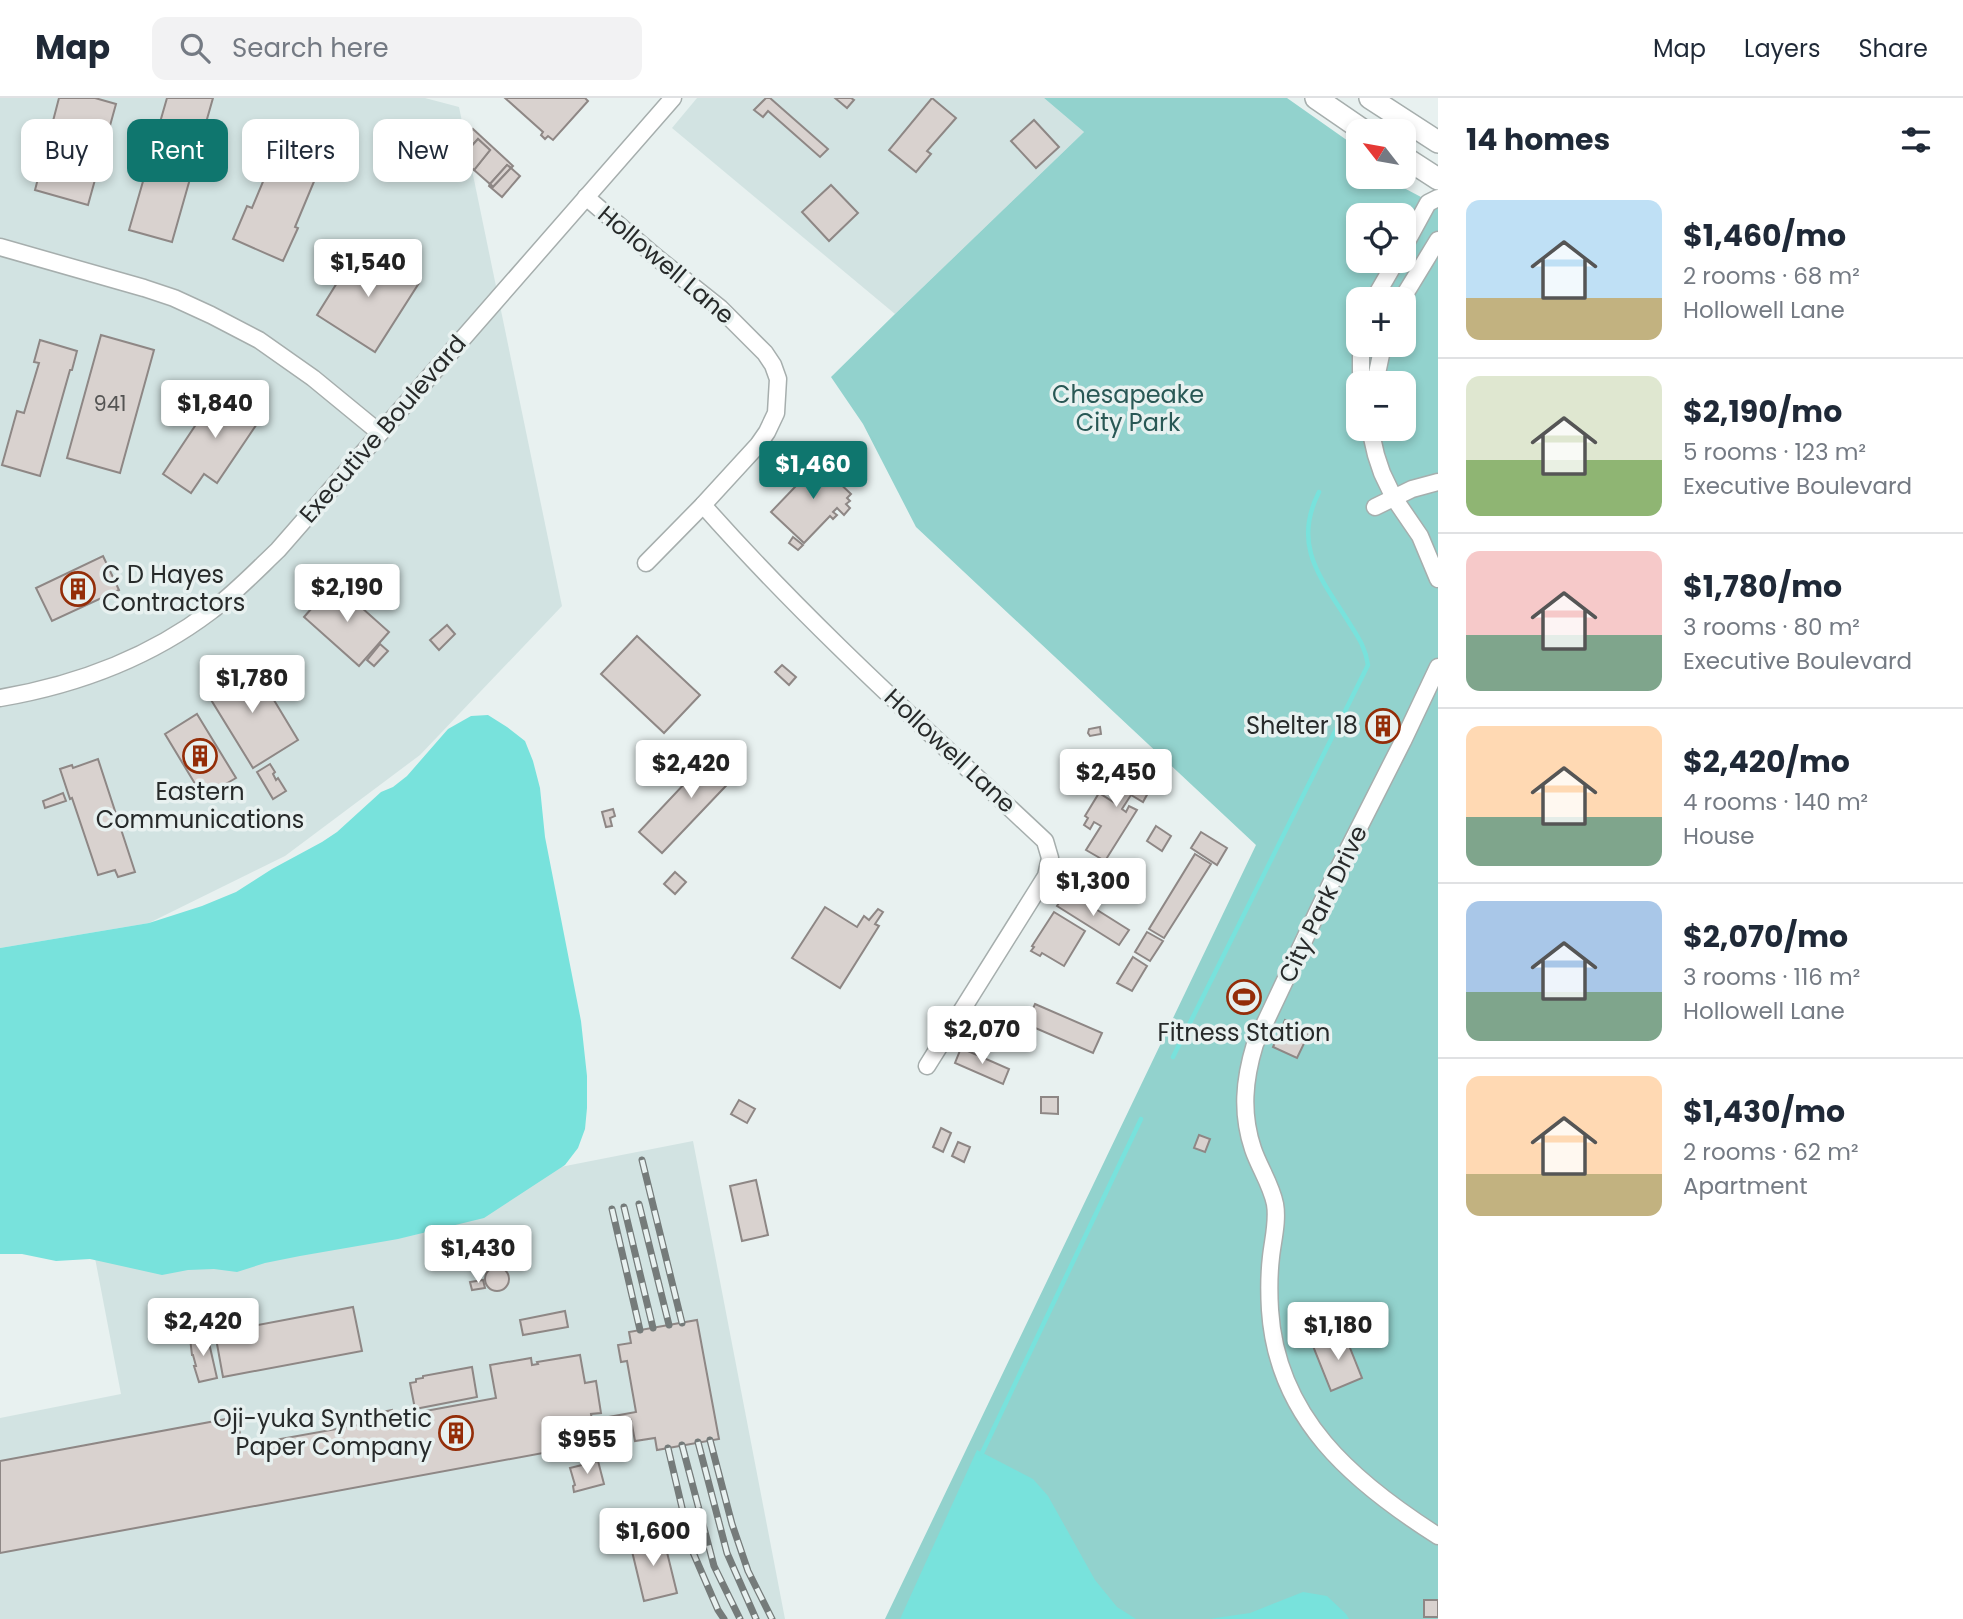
<!DOCTYPE html>
<meta charset="utf-8">
<style>
:root{--surface:#fff;--page:#f2f2f3;--text:#1f2937;--muted:#747a83;--line:#e0e1e3;--accent:#0f766e}
body{margin:0;font-family:Poppins,sans-serif;background:var(--page);color:var(--text);height:100vh;display:flex;flex-direction:column;font-size:26px;white-space:nowrap}
*{box-sizing:border-box;margin:0}
p{font-size:23px;color:var(--muted)}
.icon{flex:none;width:38px;height:38px;fill:none;stroke:currentColor;stroke-width:2;stroke-linecap:round;stroke-linejoin:round}
.map{position:relative;flex:1;overflow:hidden}
.details{display:flex;flex-direction:column;background:var(--surface);width:525px}
.details>*{flex:none}
.hud{position:absolute;left:21px;top:21px;width:665px;height:63px;display:flex;gap:14px}
.needle{width:46px;rotate:301deg}
.buttons{position:absolute;left:1346px;top:21px;display:grid;gap:14px}
.buttons a{display:grid;place-items:center;width:70px;height:70px;border-radius:14px;background:var(--surface);box-shadow:0 4px 10px #0003;font-size:35px}
.price{position:absolute;translate:-50% -60px;padding:0 16px;border-radius:7px;background:#fff;color:#222;font-size:23px;line-height:46px;filter:drop-shadow(0 2px 4px #0008)}
.price::after{content:'';position:absolute;left:50%;top:42px;width:21px;height:16px;margin-left:-10px;background:inherit;clip-path:polygon(0 0,100% 0,50% 100%)}
.price.selected{background:var(--accent);color:#fff}
ul{padding:0;list-style:none}
li{display:flex;align-items:center;gap:21px;height:175px;padding:0 28px}
li+li{border-top:2px solid var(--line)}
li span{display:grid;place-items:center;flex:none;width:196px;height:140px;border-radius:14px;color:#555}
li>.icon{margin-inline-start:auto}
span .icon{width:84px;height:84px;fill:#fffc;stroke-width:1}
li b{font-size:30px}
h2{display:flex;justify-content:space-between;align-items:center;height:84px;padding:0 28px;font-size:30px}
.pill{padding:0 24px;border-radius:14px;background:var(--surface);box-shadow:0 4px 10px #0003;font-size:24px;line-height:63px}
.pill.selected{background:var(--accent);color:#fff}
header{display:flex;align-items:center;gap:42px;box-sizing:border-box;height:98px;padding:0 35px;background:var(--surface);border-bottom:2px solid var(--line)}
header strong{font-size:33px}
nav{display:flex;gap:38px;margin-inline-start:auto;font-size:24px}
.search{width:490px;height:63px;background:var(--page);display:flex;align-items:center;gap:18px;box-sizing:border-box;padding:0 24px;border-radius:14px;color:var(--muted);font-size:26px}
main{display:flex;flex:1;min-height:0}
.map>svg:first-child{display:block}
.built{fill:#d2e3e2}
.green{fill:#92d2cd;fill-rule:evenodd}
.water{fill:#78e2dc}
.lines{fill:none;stroke-linecap:round;stroke-linejoin:round}
.stream{stroke:#78e2dc;stroke-width:4.5}
.building{fill:#d9d2cf;stroke:#8e8785;stroke-width:2}
.minor-casing{stroke:#a6aead;stroke-width:19}
.major-casing{stroke:#a6aead;stroke-width:24}
.minor{stroke:#fff;stroke-width:16}
.major{stroke:#fff;stroke-width:21}
.rail-casing{stroke:#757b7a;stroke-width:7}
.rail{stroke:#e8f1f0;stroke-width:4.5;stroke-dasharray:13;stroke-linecap:butt}
.labels{text-anchor:middle;stroke-width:7;stroke-linejoin:round;paint-order:stroke}
.number-label{font-size:21px;fill:#545453}
.street-label{font-size:24px;fill:#272a2a;stroke:#e8f1f0}
.park-label{font-size:24px;fill:#295855;stroke:#e8f1f0}
.poi-label{font-size:24px;fill:#272a2a;stroke:#e8f1f0;text-anchor:end}
</style>
<header>
<strong>Map</strong>
<div class="search"><svg class="icon" aria-label="search" viewBox="0 0 24 24"><circle cx="10" cy="10" r="6"/><path d="M15 15l6 6"/></svg>Search here</div>
<nav><a>Map</a><a>Layers</a><a>Share</a></nav>
</header>
<main>
<div class="map">
<svg width="1438" height="1521" viewBox="0 0 1438 1521">
<rect width="100%" height="100%" fill="#e8f1f0"/>
<!-- built -->
<g class="built">
<path d="M 0,0 L 425,0 L 459,9 L 562,508 L 420,657 L 285,758 L 149,825 L 0,850 Z"/>
<path d="M 697,0 L 1044,0 L 1084,34 L 895,216 L 672,30 Z"/>
<path d="M 693,1043 L 785,1521 L 0,1521 L 0,1320 L 121,1296 L 95,1160 Z"/>
</g>
<!-- green -->
<path class="green" d="M 1044,0 L 1287,0 L 1358,50 L 1358,79 L 1396,79 L 1404,90 L 1438,108 L 1438,1521 L 885,1521 L 1256,747 L 916,429 L 863,326 L 831,279 L 895,216 L 1084,34 ZM 1358,117 L 1404,117 L 1404,163 L 1358,163 ZM 1358,201 L 1404,201 L 1404,247 L 1358,247 ZM 1358,285 L 1404,285 L 1404,331 L 1358,331 Z"/>
<!-- water -->
<g class="water">
<path d="M 488,617 L 507,629 L 525,643 L 533,663 L 540,690 L 545,739 L 581,923 L 587,978 L 587,1010 L 585,1031 L 578,1050 L 565,1067 L 484,1120 L 398,1141 L 300,1158 L 265,1165 L 237,1174 L 214,1171 L 188,1172 L 162,1177 L 90,1161 L 56,1163 L 22,1156 L 0,1156 L 0,850 L 149,825 L 202,808 L 236,794 L 272,771 L 322,744 L 337,734 L 381,694 L 393,689 L 407,678 L 448,631 L 471,618 Z"/>
<path d="M 977,1352 L 1033,1381 L 1048,1398 L 1095,1482 L 1117,1509 L 1136,1521 L 900,1521 Z"/>
<path d="M 1303,1494 L 1327,1498 L 1346,1516 L 1349,1521 L 1209,1521 L 1250,1515 Z"/>
</g>
<g class="lines">
<!-- stream -->
<g class="stream">
<path d="M 1173,959 L 1368,567 C 1365,548 1358,539 1348,523 C 1320,479 1292,447 1319,394"/>
<path d="M 982,1355 L 1141,1021"/>
</g>
</g>
<!-- building -->
<g class="building">
<path d="M 59,0 L 95,0 L 116,6 L 88,107 L 35,92 Z"/>
<path d="M 167,0 L 213,0 L 172,144 L 129,132 Z"/>
<path d="M 505,0 L 585,0 L 588,3 L 553,42 L 548,38 L 545,41 L 541,37 L 543,34 Z"/>
<path d="M 766,0 L 770,0 L 828,51 L 820,59 L 768,13 L 763,19 L 754,12 Z"/>
<path d="M 835,0 L 851,0 L 854,2 L 847,10 Z"/>
<path d="M 932,0 L 956,20 L 927,53 L 931,56 L 916,74 L 889,52 Z"/>
<path d="M 1034,22 L 1059,49 L 1036,70 L 1011,43 Z"/>
<path d="M 473,31 L 513,68 L 511,70 L 507,67 L 490,86 L 474,72 L 490,52 L 478,41 L 467,53 L 459,46 Z"/>
<path d="M 478,41 L 490,52 L 474,72 L 464,62 L 470,56 L 467,53 Z"/>
<path d="M 280,43 L 323,62 L 295,129 L 298,130 L 283,163 L 233,141 L 247,108 L 252,110 Z"/>
<path d="M 507,67 L 511,70 L 493,89 L 490,86 Z"/>
<path d="M 511,70 L 520,78 L 502,99 L 489,88 L 490,86 L 493,89 Z"/>
<path d="M 831,87 L 858,115 L 829,143 L 802,114 Z"/>
<path d="M 360,148 L 419,185 L 375,254 L 317,217 Z"/>
<path d="M 101,237 L 154,252 L 120,375 L 67,360 Z"/>
<path d="M 40,242 L 77,253 L 72,272 L 70,272 L 40,378 L 2,367 L 17,313 L 24,315 L 39,265 L 34,264 Z"/>
<path d="M 223,286 L 265,314 L 217,385 L 204,376 L 191,395 L 163,376 Z"/>
<path d="M 828,358 L 842,371 L 834,380 L 851,396 L 847,400 L 850,403 L 846,406 L 850,410 L 844,417 L 837,410 L 833,414 L 837,417 L 833,421 L 830,418 L 804,445 L 771,414 L 818,365 L 820,367 Z"/>
<path d="M 793,439 L 803,447 L 798,452 L 789,445 Z"/>
<path d="M 103,458 L 119,492 L 52,523 L 36,490 Z"/>
<path d="M 334,485 L 389,534 L 359,568 L 304,519 Z"/>
<path d="M 447,527 L 455,536 L 439,552 L 430,542 Z"/>
<path d="M 637,538 L 700,597 L 664,635 L 601,576 Z"/>
<path d="M 380,546 L 388,553 L 374,568 L 367,562 Z"/>
<path d="M 253,563 L 262,578 L 260,579 L 298,642 L 253,670 L 205,592 Z"/>
<path d="M 782,567 L 796,579 L 789,587 L 775,574 Z"/>
<path d="M 1383,614 L 1394,620 L 1384,642 L 1372,636 Z"/>
<path d="M 197,616 L 236,680 L 203,699 L 165,636 Z"/>
<path d="M 1100,629 L 1101,636 L 1090,638 L 1088,635 L 1089,631 Z"/>
<path d="M 719,649 L 742,671 L 662,755 L 639,734 Z"/>
<path d="M 98,661 L 135,774 L 118,779 L 115,772 L 98,777 L 72,700 L 70,701 L 60,671 L 72,667 L 73,670 Z"/>
<path d="M 1117,661 L 1154,684 L 1143,704 L 1131,697 L 1122,711 L 1126,714 L 1129,708 L 1137,712 L 1105,763 L 1086,752 L 1101,728 L 1094,724 L 1090,731 L 1084,727 L 1088,720 L 1085,718 L 1099,695 L 1115,705 L 1123,692 L 1105,681 Z"/>
<path d="M 270,666 L 275,674 L 273,676 L 276,682 L 278,680 L 286,693 L 273,701 L 257,674 Z"/>
<path d="M 63,695 L 66,703 L 45,710 L 43,703 Z"/>
<path d="M 613,711 L 615,718 L 610,720 L 612,728 L 606,729 L 602,714 Z"/>
<path d="M 1156,728 L 1171,738 L 1162,753 L 1147,743 Z"/>
<path d="M 1201,734 L 1227,750 L 1217,767 L 1191,750 Z"/>
<path d="M 1195,756 L 1211,766 L 1164,840 L 1149,831 Z"/>
<path d="M 675,774 L 686,784 L 675,796 L 664,786 Z"/>
<path d="M 1067,793 L 1129,832 L 1119,847 L 1057,808 Z"/>
<path d="M 825,809 L 857,829 L 864,818 L 869,822 L 878,811 L 883,814 L 875,826 L 879,828 L 840,890 L 792,860 Z"/>
<path d="M 1054,814 L 1085,833 L 1064,868 L 1042,855 L 1040,858 L 1031,853 L 1034,849 L 1032,848 Z"/>
<path d="M 1147,834 L 1163,843 L 1150,863 L 1135,854 Z"/>
<path d="M 1133,859 L 1147,868 L 1132,893 L 1117,885 Z"/>
<path d="M 1035,906 L 1102,935 L 1093,955 L 1026,926 Z"/>
<path d="M 1285,922 L 1310,933 L 1297,960 L 1273,949 Z"/>
<path d="M 961,950 L 1009,971 L 1003,986 L 955,965 Z"/>
<path d="M 1041,999 L 1058,999 L 1058,1016 L 1041,1015 Z"/>
<path d="M 739,1002 L 755,1011 L 747,1025 L 731,1016 Z"/>
<path d="M 941,1030 L 951,1035 L 943,1054 L 933,1049 Z"/>
<path d="M 1199,1037 L 1210,1041 L 1205,1054 L 1194,1050 Z"/>
<path d="M 958,1044 L 970,1049 L 964,1064 L 952,1058 Z"/>
<path d="M 756,1082 L 768,1137 L 742,1143 L 730,1088 Z"/>
<circle cx="497" cy="1181" r="12"/>
<path d="M 483,1182 L 485,1190 L 472,1192 L 470,1184 Z"/>
<path d="M 353,1209 L 362,1253 L 223,1279 L 215,1235 Z"/>
<path d="M 565,1213 L 568,1229 L 523,1237 L 520,1222 Z"/>
<path d="M 697,1222 L 719,1341 L 657,1352 L 655,1340 L 635,1343 L 631,1322 L 594,1329 L 597,1345 L 0,1455 L 0,1363 L 237,1319 L 242,1348 L 370,1325 L 368,1317 L 392,1312 L 393,1319 L 496,1300 L 490,1267 L 531,1260 L 532,1267 L 538,1266 L 537,1264 L 580,1257 L 585,1285 L 596,1283 L 601,1315 L 591,1316 L 592,1322 L 636,1314 L 627,1263 L 621,1264 L 618,1247 L 631,1245 L 629,1234 Z"/>
<path d="M 1344,1235 L 1362,1280 L 1331,1293 L 1313,1248 Z"/>
<path d="M 207,1236 L 217,1280 L 199,1284 L 194,1268 L 196,1268 L 193,1257 L 192,1257 L 190,1240 Z"/>
<path d="M 472,1269 L 477,1299 L 415,1311 L 410,1285 L 416,1284 L 416,1281 L 423,1280 L 423,1278 Z"/>
<path d="M 598,1363 L 604,1386 L 574,1394 L 573,1388 L 575,1387 L 570,1370 Z"/>
<path d="M 663,1438 L 677,1495 L 644,1503 L 630,1445 Z"/>
<rect x="1424" y="1502" width="14" height="17"/>
</g>
<g class="lines">
<!-- minor casing -->
<g class="minor-casing">
<g id="minor">
<path d="M 586,99 L 656,159 L 720,210 L 765,255 L 773,267 L 778,281 L 776,315 L 767,334 L 758,347 L 703,407 L 646,465"/>
<path d="M 0,149 L 144,190 L 174,200 L 211,217 L 259,242 L 313,280 L 380,335"/>
<path d="M 1404,149 L 1428,105 L 1438,100"/>
<path d="M 1374,201 L 1396,163"/>
<path d="M 1402,201 L 1438,142"/>
<path d="M 1361,247 L 1361,285"/>
<path d="M 1375,285 L 1383,247"/>
<path d="M 1370,331 L 1376,357 L 1382,375 L 1394,400 L 1420,438 L 1438,481"/>
<path d="M 703,407 C 809,527 929,634 1045,743 L 1050,760 L 1046,778 L 927,968"/>
<path d="M 1375,409 L 1412,391 L 1438,384"/>
<path d="M 1438,569 L 1403,643 L 1333,781 L 1255,946 C 1244,982 1241,1015 1253,1051 C 1259,1069 1271,1086 1275,1106 C 1278,1123 1273,1141 1271,1159 C 1269,1176 1269,1195 1270,1212 C 1277,1320 1353,1384 1438,1438"/>
<path d="M 0,600 C 76,587 149,560 211,513 C 235,495 256,473 278,452 L 673,0"/>
</g>
</g>
<!-- major casing -->
<g class="major-casing">
<g id="major">
<path d="M 1316,0 L 1364,33"/>
<path d="M 1370,0 L 1438,44"/>
<path d="M 1404,59 L 1438,81"/>
</g>
</g>
<!-- minor -->
<use href="#minor" class="minor"/>
<!-- major -->
<use href="#major" class="major"/>
<!-- rail casing -->
<g class="rail-casing">
<g id="rail">
<path d="M 642,1062 L 682,1225"/>
<path d="M 639,1106 L 669,1227"/>
<path d="M 624,1109 L 653,1230"/>
<path d="M 612,1111 L 640,1232"/>
<path d="M 710,1342 L 732,1426 L 748,1473 L 772,1521"/>
<path d="M 698,1344 L 727,1455 L 756,1521"/>
<path d="M 682,1347 L 714,1468 L 740,1521"/>
<path d="M 668,1350 L 692,1452 L 718,1512 L 724,1521"/>
</g>
</g>
<!-- rail -->
<use href="#rail" class="rail"/>
</g>
<!-- icons -->
<defs>
<g id="building-ring" transform="scale(1.75)"><circle r="9.5" fill="#e8f1f0" stroke="#942d08" stroke-width="1.5"/><path d="M-4-6H4V6H1V3H-1V6H-4ZM-2.5-4.3h1.7v1.8h-1.7ZM.8-4.3h1.7v1.8H.8ZM-2.5-1h1.7V.8h-1.7ZM.8-1h1.7V.8H.8Z" fill="#942d08"/></g>
<g id="stadium-ring" transform="scale(1.75)"><circle r="9.5" fill="#e8f1f0" stroke="#942d08" stroke-width="1.5"/><path d="M0-5a6.5 5 0 1 0 0 10a6.5 5 0 1 0 0-10ZM-3.5-1.8h7v3.6h-7Z" fill="#942d08"/></g>
</defs>
<g fill-rule="evenodd">
<use href="#building-ring" x="78" y="491"/>
<use href="#building-ring" x="1383" y="628"/>
<use href="#building-ring" x="200" y="658"/>
<use href="#stadium-ring" x="1244" y="899"/>
<use href="#building-ring" x="456" y="1335"/>
</g>
<g class="labels">
<!-- number labels -->
<g class="number-label">
<text x="110" y="313">941</text>
</g>
<!-- street labels -->
<g class="street-label">
<text transform="translate(666 167) rotate(40)" y="8">Hollowell Lane</text>
<text transform="translate(383 331) rotate(-49)" y="8">Executive Boulevard</text>
<text transform="translate(950 653) rotate(43)" y="8">Hollowell Lane</text>
<text transform="translate(1323 806) rotate(-64)" y="8">City Park Drive</text>
</g>
<!-- park labels -->
<g class="park-label">
<text x="1128" y="305">Chesapeake<tspan x="1128" dy="28">City Park</tspan></text>
</g>
<!-- poi labels -->
<g class="poi-label">
<text x="102" y="485" text-anchor="start">C D Hayes<tspan x="102" dy="28">Contractors</tspan></text>
<text x="1358" y="636">Shelter 18</text>
<text x="200" y="702" text-anchor="middle">Eastern<tspan x="200" dy="28">Communications</tspan></text>
<text x="1244" y="943" text-anchor="middle">Fitness Station</text>
<text x="432" y="1329">Oji-yuka Synthetic<tspan x="432" dy="28">Paper Company</tspan></text>
</g>
</g>
</svg>
<div class="buttons">
<a><svg class="needle" viewBox="-14 -14 28 28"><path d="M0-13l5 13h-10z" fill="#e53935"/><path d="M0 13l5-13h-10z" fill="#747a83"/></svg></a>
<a><svg class="icon" aria-label="locate" viewBox="0 0 24 24"><circle cx="12" cy="12" r="6"/><path d="M12 2v4M12 18v4M2 12h4M18 12h4"/></svg></a>
<a>+</a>
<a>−</a>
</div>
<b class="price" style="left:368px;top:201px">$1,540</b>
<b class="price" style="left:215px;top:342px">$1,840</b>
<b class="price selected" style="left:813px;top:403px">$1,460</b>
<b class="price" style="left:347px;top:526px">$2,190</b>
<b class="price" style="left:252px;top:617px">$1,780</b>
<b class="price" style="left:691px;top:702px">$2,420</b>
<b class="price" style="left:1116px;top:711px">$2,450</b>
<b class="price" style="left:1093px;top:820px">$1,300</b>
<b class="price" style="left:982px;top:968px">$2,070</b>
<b class="price" style="left:478px;top:1187px">$1,430</b>
<b class="price" style="left:203px;top:1260px">$2,420</b>
<b class="price" style="left:1338px;top:1264px">$1,180</b>
<b class="price" style="left:587px;top:1378px">$955</b>
<b class="price" style="left:653px;top:1470px">$1,600</b>
<div class="hud">
<a class="pill">Buy</a>
<a class="pill selected">Rent</a>
<a class="pill">Filters</a>
<a class="pill">New</a>
</div>
</div>
<section class="details">
<h2>14 homes<svg class="icon" aria-label="filters" viewBox="0 0 24 24"><path d="M4 7h16M4 17h16"/><circle cx="9" cy="7" r="2"/><circle cx="15" cy="17" r="2"/></svg></h2>
<ul>
<li><span style="background:linear-gradient(#bfe0f5 70%,#c2b280 0)"><svg class="icon" aria-label="home" viewBox="0 0 24 24"><path d="M3 11l9-7 9 7M6 9v11h12V9"/></svg></span><div><b>$1,460/mo</b><p>2 rooms · 68 m²</p><p>Hollowell Lane</p></div></li>
<li><span style="background:linear-gradient(#dfe7d0 60%,#8fb573 0)"><svg class="icon" aria-label="home" viewBox="0 0 24 24"><path d="M3 11l9-7 9 7M6 9v11h12V9"/></svg></span><div><b>$2,190/mo</b><p>5 rooms · 123 m²</p><p>Executive Boulevard</p></div></li>
<li><span style="background:linear-gradient(#f6c9c9 60%,#7fa58c 0)"><svg class="icon" aria-label="home" viewBox="0 0 24 24"><path d="M3 11l9-7 9 7M6 9v11h12V9"/></svg></span><div><b>$1,780/mo</b><p>3 rooms · 80 m²</p><p>Executive Boulevard</p></div></li>
<li><span style="background:linear-gradient(#ffd9b3 65%,#7fa58c 0)"><svg class="icon" aria-label="home" viewBox="0 0 24 24"><path d="M3 11l9-7 9 7M6 9v11h12V9"/></svg></span><div><b>$2,420/mo</b><p>4 rooms · 140 m²</p><p>House</p></div></li>
<li><span style="background:linear-gradient(#a9c7e8 65%,#7fa58c 0)"><svg class="icon" aria-label="home" viewBox="0 0 24 24"><path d="M3 11l9-7 9 7M6 9v11h12V9"/></svg></span><div><b>$2,070/mo</b><p>3 rooms · 116 m²</p><p>Hollowell Lane</p></div></li>
<li><span style="background:linear-gradient(#ffd9b3 70%,#c2b280 0)"><svg class="icon" aria-label="home" viewBox="0 0 24 24"><path d="M3 11l9-7 9 7M6 9v11h12V9"/></svg></span><div><b>$1,430/mo</b><p>2 rooms · 62 m²</p><p>Apartment</p></div></li>
</ul>
</section>
</main>
